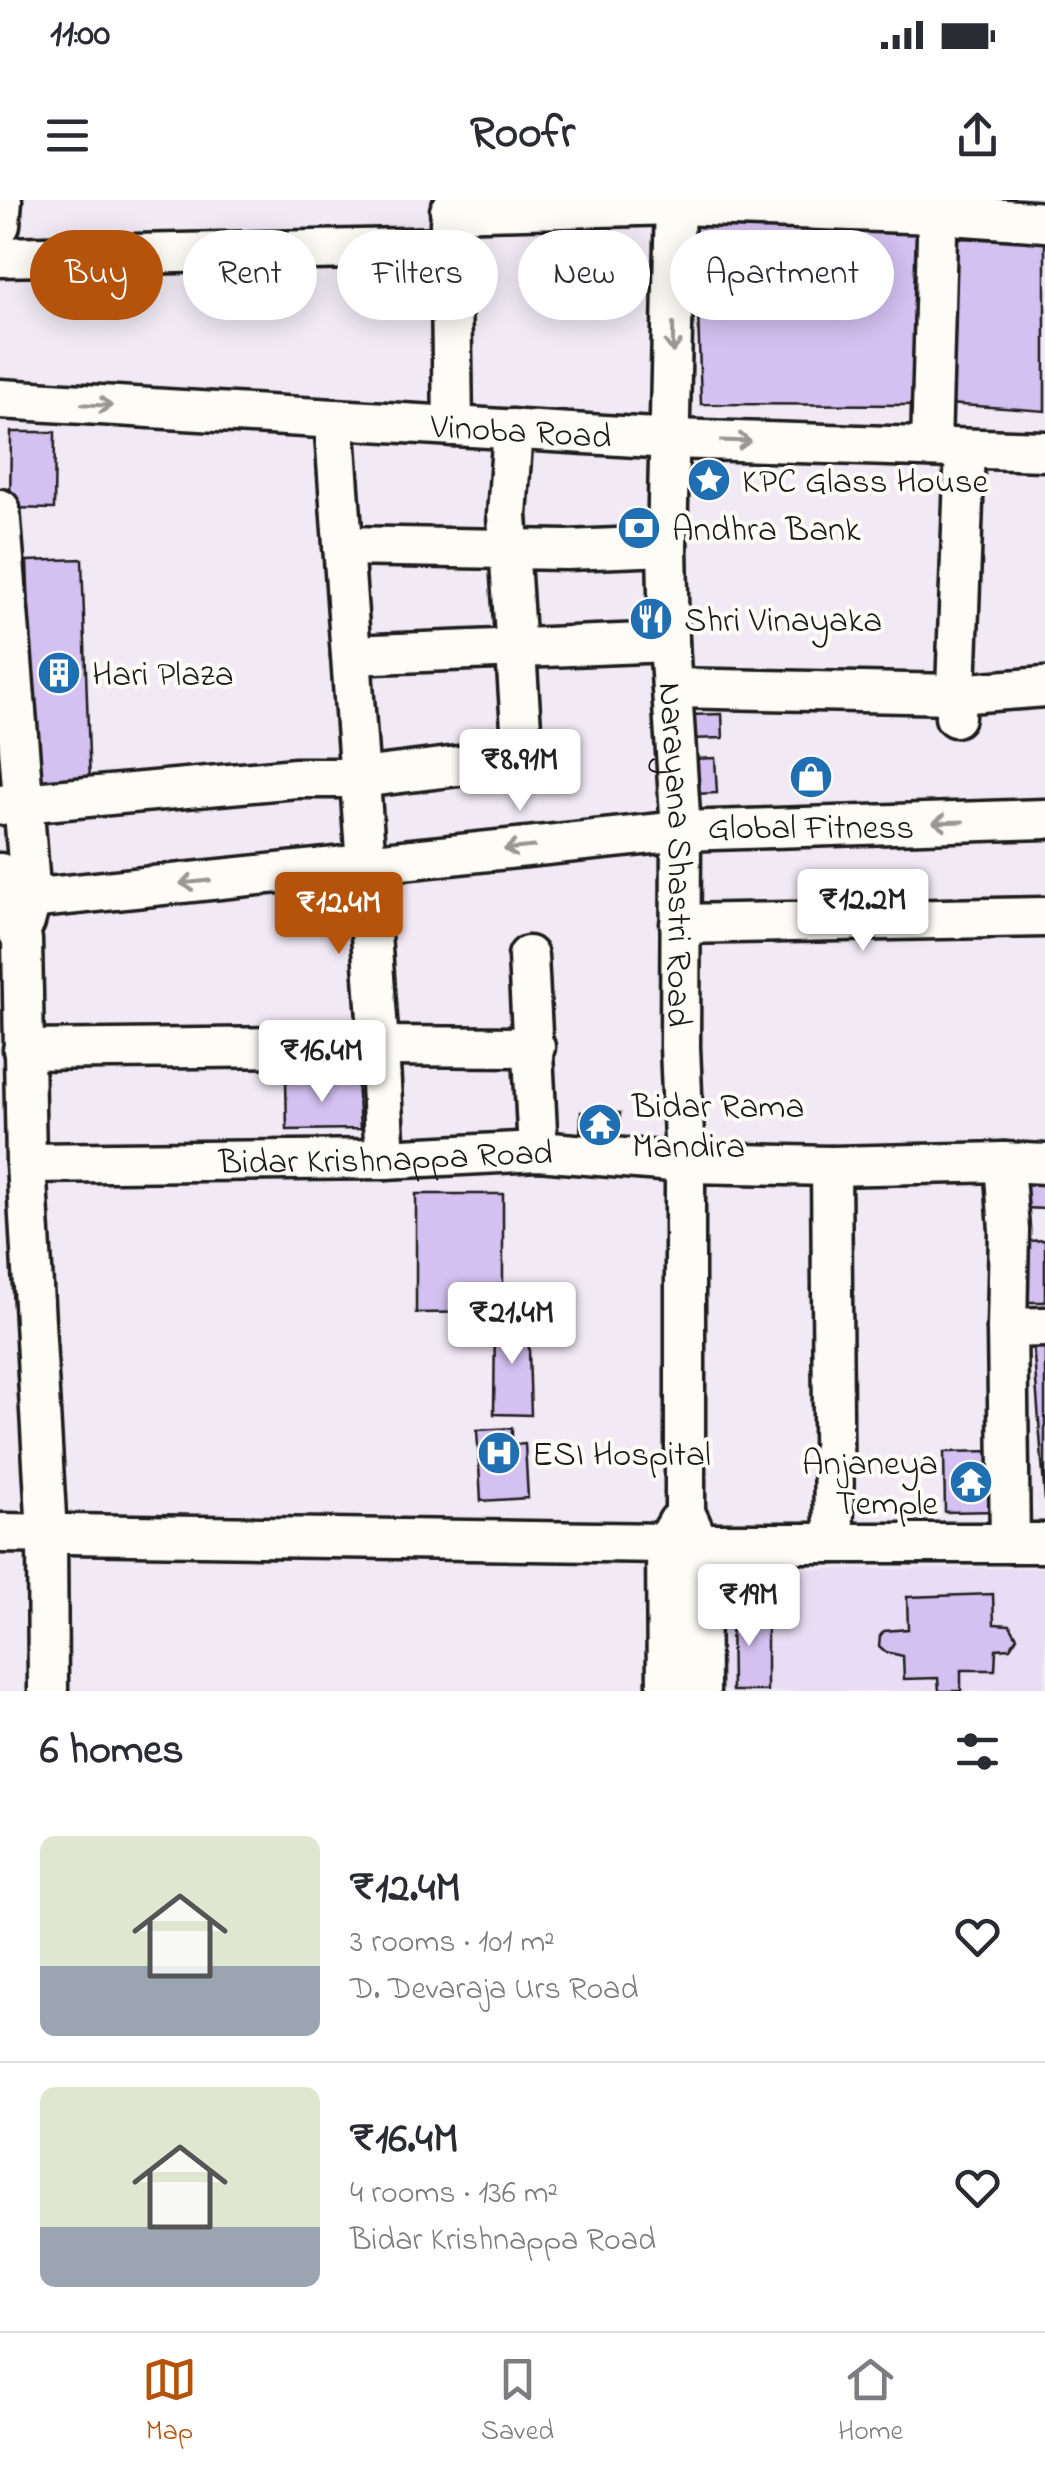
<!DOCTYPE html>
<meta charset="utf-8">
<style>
:root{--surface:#fff;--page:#f2f2f3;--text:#2b2b33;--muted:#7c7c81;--line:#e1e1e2;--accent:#b45309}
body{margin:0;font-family:"Indie Flower",sans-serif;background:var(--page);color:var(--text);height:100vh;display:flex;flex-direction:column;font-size:38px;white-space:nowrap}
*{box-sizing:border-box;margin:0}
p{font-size:32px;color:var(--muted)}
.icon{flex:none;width:55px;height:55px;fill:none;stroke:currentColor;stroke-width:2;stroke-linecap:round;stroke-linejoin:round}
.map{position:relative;height:1491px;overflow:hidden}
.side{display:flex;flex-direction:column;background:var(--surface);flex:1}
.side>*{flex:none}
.top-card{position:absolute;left:30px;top:30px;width:985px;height:90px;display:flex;gap:20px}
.price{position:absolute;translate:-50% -85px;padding:0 22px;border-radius:10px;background:#fff;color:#222;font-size:32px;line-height:65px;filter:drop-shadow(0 2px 5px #0008)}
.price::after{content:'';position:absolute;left:50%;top:60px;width:30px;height:22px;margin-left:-15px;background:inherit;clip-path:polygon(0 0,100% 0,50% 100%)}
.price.current{background:var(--accent);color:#fff}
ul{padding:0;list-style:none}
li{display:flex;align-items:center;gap:30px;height:250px;padding:0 40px}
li+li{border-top:2px solid var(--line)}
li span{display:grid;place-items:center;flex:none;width:280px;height:200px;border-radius:15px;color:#555}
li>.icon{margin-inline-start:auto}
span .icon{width:120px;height:120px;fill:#fffc;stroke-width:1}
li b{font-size:42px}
h2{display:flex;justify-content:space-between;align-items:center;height:120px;padding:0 40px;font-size:42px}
.pill{padding:0 35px;border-radius:45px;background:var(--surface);box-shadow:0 5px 25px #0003;font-size:35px;line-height:90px}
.pill.current{background:var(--accent);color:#fff}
.status{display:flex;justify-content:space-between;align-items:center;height:70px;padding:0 50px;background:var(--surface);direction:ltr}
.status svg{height:28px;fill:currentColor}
header{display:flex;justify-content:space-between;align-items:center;height:130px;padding:0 40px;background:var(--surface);font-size:45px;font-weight:700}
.menu{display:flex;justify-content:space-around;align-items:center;height:140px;border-top:2px solid var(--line);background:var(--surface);font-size:28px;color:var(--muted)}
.menu a{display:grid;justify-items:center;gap:5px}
.menu .current{color:var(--accent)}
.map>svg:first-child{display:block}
.built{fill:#e8ddf4}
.building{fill:#d4c0f1;stroke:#1c1c1c;stroke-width:2.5}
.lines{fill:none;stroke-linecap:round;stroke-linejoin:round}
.minor-casing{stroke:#1c1c1c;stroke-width:45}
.minor{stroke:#fdfcf7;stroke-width:38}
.oneway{stroke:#989794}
.labels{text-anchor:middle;stroke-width:8;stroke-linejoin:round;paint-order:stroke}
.street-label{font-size:35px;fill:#1c1c1c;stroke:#fdfcf7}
.poi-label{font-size:35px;fill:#1c1c1c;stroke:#fdfcf7;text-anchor:start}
</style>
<div class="status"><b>11:00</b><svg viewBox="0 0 49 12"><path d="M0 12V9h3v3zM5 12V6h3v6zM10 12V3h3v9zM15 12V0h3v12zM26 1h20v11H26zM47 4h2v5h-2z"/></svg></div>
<header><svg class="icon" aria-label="menu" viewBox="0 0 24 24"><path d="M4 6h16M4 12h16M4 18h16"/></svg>Roofr<svg class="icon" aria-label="share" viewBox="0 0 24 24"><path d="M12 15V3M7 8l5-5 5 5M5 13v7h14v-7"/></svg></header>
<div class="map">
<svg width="1045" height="1491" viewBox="0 0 1045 1491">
<rect width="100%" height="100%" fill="#f1eaf5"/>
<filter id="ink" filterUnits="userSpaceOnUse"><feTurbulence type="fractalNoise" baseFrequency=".01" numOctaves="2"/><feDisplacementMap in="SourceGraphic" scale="20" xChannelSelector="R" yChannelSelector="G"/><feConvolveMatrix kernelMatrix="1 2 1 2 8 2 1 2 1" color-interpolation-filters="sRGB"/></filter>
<g filter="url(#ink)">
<!-- built -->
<path class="built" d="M 1045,1368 L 1045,1491 L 723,1491 L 723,1370 Z"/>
<!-- building -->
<g class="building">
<path d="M 695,20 L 927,24 L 922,205 L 701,204 Z"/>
<path d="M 953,38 L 1045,41 L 1045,211 L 948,204 Z"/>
<path d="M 11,232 L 55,232 L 54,309 L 10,308 Z"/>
<path d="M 82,359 L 90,584 L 36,587 L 27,361 Z"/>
<path d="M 722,514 L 723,538 L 688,539 L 688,515 Z"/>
<path d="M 715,558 L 717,593 L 693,594 L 692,559 Z"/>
<path d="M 286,881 L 357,881 L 360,929 L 287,930 Z"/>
<path d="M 581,912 L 620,913 L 619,937 L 580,937 Z"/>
<path d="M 1025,974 L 1045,974 L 1045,1009 L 1025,1008 Z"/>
<path d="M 416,994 L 503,994 L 503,1112 L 416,1113 Z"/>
<path d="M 1045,1040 L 1045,1102 L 1022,1102 L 1029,1041 Z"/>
<path d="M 528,1116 L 531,1215 L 494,1214 L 495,1118 Z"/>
<path d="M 1045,1141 L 1045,1301 L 1033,1142 Z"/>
<path d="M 512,1228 L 512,1245 L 525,1244 L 528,1298 L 481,1301 L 477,1230 Z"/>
<path d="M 995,1251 L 999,1311 L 945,1312 L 944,1252 Z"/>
<path d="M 993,1394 L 994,1424 L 1010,1425 L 1017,1437 L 1010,1448 L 996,1449 L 995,1470 L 961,1470 L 961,1491 L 939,1491 L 938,1478 L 904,1479 L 903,1456 L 886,1452 L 879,1446 L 880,1436 L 884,1431 L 908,1429 L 907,1397 Z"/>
<path d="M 767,1406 L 767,1491 L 732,1491 L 731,1407 Z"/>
</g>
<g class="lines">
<!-- minor casing -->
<g class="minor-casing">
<g id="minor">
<path id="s1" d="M 675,0 L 667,346 L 669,442 L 681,631 L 680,847 L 685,963 L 685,1312 L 699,1343 L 700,1491"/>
<path d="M 450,11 L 676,5 L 937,14 L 1045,22"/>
<path d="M 450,22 L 453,226"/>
<path d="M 0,25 L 2,0"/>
<path d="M 0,57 L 450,47"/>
<path id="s2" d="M 0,199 L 671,239 L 1045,251"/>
<path d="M 334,219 L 379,846 L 385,959"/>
<path d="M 931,247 L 938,0"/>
<path d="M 0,309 L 31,700 L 25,722"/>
<path d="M 343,346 L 567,350 L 667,346"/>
<path d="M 351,455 L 669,442"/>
<path d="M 674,488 L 956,494 L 1045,487"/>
<path d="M 955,517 L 965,249"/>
<path d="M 0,605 L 296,578 L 360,578 L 523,558 L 507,315 L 513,229"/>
<path d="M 0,673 L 2,702 L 22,739 L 26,963 L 47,1334 L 48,1491"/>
<path d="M 0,702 L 681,631 L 1045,619"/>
<path d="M 680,724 L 1045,717"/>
<path d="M 528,756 L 538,951"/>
<path d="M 23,850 L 379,846 L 535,847"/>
<path d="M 1004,962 L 1009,1030 L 1007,1128 L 1010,1343"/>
<path id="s3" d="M 26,963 L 385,959 L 538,951 L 685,963 L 831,966 L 1004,962 L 1045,964"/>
<path d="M 831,966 L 834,1343"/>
<path d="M 1007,1128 L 1045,1127"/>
<path d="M 0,1333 L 666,1343 L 1045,1343"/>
<path d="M 667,1491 L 666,1343 L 678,1322"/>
</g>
</g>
<!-- minor -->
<use href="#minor" class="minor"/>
</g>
<!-- one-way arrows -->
<defs><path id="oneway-shaft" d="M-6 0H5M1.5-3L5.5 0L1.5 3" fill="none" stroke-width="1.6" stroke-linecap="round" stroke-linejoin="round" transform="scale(2.5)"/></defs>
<g class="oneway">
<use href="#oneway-shaft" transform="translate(673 138) rotate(91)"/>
<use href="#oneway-shaft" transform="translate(97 205) rotate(3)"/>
<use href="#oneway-shaft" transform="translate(736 241) rotate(2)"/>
<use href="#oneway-shaft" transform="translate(948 622) rotate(178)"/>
<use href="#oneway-shaft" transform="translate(519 648) rotate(174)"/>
<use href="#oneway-shaft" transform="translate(195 682) rotate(174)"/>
</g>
</g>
<!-- icons -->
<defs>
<g id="sight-disc" transform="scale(2.25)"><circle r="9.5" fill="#1f6fb2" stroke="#fdfcf7"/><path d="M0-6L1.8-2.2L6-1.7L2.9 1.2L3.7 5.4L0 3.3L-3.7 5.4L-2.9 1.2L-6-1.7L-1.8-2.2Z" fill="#fff"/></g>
<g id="bank-disc" transform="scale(2.25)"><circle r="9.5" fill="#1f6fb2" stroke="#fdfcf7"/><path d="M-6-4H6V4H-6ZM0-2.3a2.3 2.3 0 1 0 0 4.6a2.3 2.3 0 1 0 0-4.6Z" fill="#fff"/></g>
<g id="restaurant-disc" transform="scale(2.25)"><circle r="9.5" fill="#1f6fb2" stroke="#fdfcf7"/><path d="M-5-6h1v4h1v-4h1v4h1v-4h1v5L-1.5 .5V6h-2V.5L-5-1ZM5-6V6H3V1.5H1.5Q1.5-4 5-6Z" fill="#fff"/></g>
<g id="building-disc" transform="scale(2.25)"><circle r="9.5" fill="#1f6fb2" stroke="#fdfcf7"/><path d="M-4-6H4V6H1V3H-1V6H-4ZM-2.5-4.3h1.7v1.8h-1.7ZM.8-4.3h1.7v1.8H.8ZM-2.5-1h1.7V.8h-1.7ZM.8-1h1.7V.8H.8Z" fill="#fff"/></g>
<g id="shop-disc" transform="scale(2.25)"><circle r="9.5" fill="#1f6fb2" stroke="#fdfcf7"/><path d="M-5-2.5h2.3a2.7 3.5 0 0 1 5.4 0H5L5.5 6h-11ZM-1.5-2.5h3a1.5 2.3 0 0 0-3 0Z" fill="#fff"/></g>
<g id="temple-disc" transform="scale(2.25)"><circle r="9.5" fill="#1f6fb2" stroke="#fdfcf7"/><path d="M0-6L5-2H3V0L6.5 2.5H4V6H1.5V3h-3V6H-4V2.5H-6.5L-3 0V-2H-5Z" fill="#fff"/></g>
<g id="hospital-disc" transform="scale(2.25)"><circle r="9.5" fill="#1f6fb2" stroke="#fdfcf7"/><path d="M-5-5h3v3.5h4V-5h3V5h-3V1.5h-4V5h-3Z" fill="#fff"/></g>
</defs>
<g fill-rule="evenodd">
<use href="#sight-disc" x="709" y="280"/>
<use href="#bank-disc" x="639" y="328"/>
<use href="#restaurant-disc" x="651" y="419"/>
<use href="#building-disc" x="59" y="473"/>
<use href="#shop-disc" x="811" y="577"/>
<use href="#temple-disc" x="600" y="925"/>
<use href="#hospital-disc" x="499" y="1253"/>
<use href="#temple-disc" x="971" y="1282"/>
</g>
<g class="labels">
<!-- street labels -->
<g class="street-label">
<text dy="12" stroke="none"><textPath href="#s2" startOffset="522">Vinoba Road</textPath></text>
<text dy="12" stroke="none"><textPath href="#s1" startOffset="655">Narayana Shastri Road</textPath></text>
<text dy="12" stroke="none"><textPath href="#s3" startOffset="360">Bidar Krishnappa Road</textPath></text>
</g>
<!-- poi labels -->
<g class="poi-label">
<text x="742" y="292">KPC Glass House</text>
<text x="672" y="340">Andhra Bank</text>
<text x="684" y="431">Shri Vinayaka</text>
<text x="92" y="485">Hari Plaza</text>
<text x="811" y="638" text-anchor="middle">Global Fitness</text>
<text x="632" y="917">Bidar Rama<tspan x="632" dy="40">Mandira</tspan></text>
<text x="532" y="1265">ESI Hospital</text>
<text x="938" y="1274" text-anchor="end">Anjaneya<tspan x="938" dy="40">Temple</tspan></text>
</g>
</g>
</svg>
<b class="price" style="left:520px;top:614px">₹8.91M</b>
<b class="price" style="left:863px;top:754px">₹12.2M</b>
<b class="price current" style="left:339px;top:757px">₹12.4M</b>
<b class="price" style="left:322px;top:905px">₹16.4M</b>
<b class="price" style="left:512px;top:1167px">₹21.4M</b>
<b class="price" style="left:749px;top:1449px">₹19M</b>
<div class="top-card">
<a class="pill current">Buy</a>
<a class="pill">Rent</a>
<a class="pill">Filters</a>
<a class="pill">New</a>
<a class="pill">Apartment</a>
</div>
</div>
<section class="side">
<h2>6 homes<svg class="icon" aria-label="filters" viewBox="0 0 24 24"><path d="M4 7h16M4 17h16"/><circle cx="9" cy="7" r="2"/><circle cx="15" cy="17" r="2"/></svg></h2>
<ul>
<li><span style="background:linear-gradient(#dfe7d0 65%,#9aa5b1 0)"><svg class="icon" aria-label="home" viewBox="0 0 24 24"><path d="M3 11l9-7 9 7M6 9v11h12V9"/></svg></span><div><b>₹12.4M</b><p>3 rooms · 101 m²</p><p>D. Devaraja Urs Road</p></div><svg class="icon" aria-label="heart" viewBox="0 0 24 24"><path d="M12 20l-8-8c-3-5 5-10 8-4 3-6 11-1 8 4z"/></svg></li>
<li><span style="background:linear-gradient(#dfe7d0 70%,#9aa5b1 0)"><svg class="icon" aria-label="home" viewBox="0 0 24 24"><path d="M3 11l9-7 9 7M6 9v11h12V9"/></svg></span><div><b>₹16.4M</b><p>4 rooms · 136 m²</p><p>Bidar Krishnappa Road</p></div><svg class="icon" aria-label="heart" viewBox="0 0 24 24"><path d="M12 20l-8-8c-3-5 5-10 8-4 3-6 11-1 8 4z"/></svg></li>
</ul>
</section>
<nav class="menu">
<a class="current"><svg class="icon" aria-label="map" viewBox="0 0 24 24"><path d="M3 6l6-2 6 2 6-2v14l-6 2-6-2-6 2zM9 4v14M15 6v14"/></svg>Map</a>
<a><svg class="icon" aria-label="saved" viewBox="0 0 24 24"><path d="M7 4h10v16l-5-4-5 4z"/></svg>Saved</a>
<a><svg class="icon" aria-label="home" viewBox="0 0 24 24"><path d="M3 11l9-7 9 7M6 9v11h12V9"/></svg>Home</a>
</nav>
